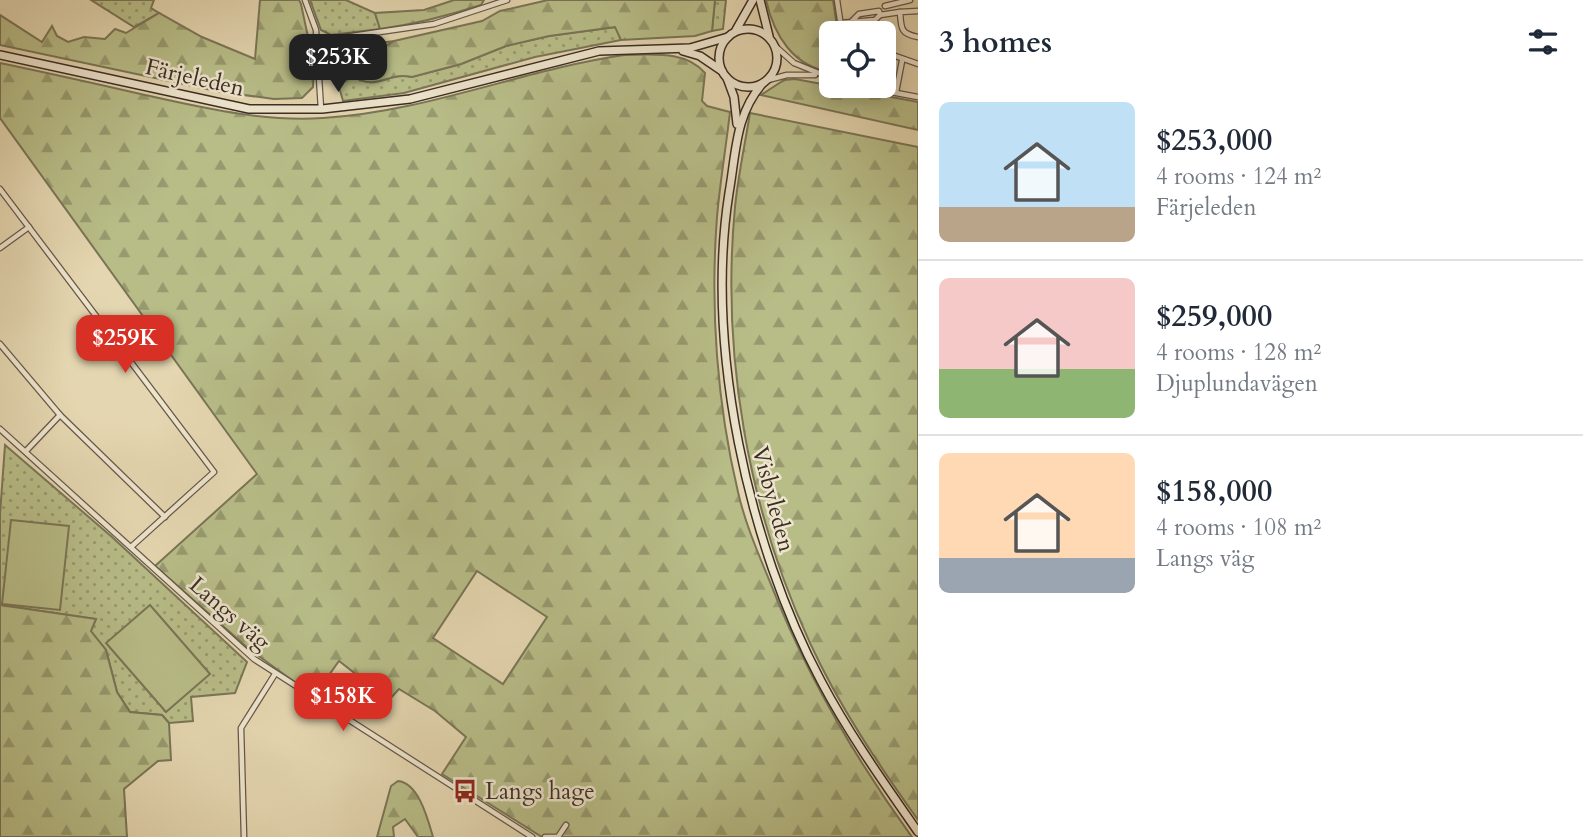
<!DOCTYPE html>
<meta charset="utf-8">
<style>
:root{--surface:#fff;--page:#f6f6f7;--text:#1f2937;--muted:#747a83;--line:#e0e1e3;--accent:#d93025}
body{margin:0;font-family:Cardo,serif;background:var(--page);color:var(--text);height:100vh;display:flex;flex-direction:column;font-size:26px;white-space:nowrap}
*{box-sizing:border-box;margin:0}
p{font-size:23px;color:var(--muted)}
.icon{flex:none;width:38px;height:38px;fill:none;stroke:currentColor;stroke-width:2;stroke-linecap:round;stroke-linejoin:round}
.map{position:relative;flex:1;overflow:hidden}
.drawer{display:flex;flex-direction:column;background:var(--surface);width:665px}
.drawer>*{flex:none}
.tools{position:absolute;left:819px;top:21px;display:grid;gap:14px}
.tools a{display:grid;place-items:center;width:77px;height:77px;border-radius:10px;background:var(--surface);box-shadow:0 4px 18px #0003;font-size:35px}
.price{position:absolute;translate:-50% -60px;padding:0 16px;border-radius:14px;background:var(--accent);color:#fff;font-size:23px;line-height:46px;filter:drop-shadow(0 2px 4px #0008)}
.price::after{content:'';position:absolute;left:50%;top:42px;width:21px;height:16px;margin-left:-10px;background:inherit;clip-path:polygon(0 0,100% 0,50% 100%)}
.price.on{background:#222;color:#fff}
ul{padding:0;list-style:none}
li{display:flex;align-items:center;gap:21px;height:175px;padding:0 21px}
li+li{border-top:2px solid var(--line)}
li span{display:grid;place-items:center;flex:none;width:196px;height:140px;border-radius:10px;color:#555}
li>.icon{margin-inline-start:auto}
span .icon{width:84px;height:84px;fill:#fffc;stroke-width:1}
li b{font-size:30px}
h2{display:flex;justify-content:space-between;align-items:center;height:84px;padding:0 21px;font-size:30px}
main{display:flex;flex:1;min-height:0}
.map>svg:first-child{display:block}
.grass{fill:url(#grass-dots);stroke:#7a7557;stroke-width:2}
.forest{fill:url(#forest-firs);stroke:#7a7557;stroke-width:2;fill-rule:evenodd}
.pitch{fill:#b8bd88;stroke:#7a7557;stroke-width:2}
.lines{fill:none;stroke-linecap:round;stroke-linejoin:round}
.minor-casing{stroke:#665748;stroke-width:7}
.secondary-casing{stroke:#3c2d26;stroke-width:10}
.minor{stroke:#ede4cc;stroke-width:4.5}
.secondary{stroke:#ede4cc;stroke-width:7}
.labels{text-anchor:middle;stroke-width:5;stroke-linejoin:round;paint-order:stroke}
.street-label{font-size:23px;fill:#3c2d26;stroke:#ede4cc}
.poi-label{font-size:23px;fill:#3c2d26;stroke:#ede4cc;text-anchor:start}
</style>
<main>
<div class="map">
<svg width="918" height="837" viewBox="0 0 918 837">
<defs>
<pattern id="grass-dots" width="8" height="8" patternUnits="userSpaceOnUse" patternTransform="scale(1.75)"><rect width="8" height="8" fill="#b8bd88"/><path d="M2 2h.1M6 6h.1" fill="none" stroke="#979a6f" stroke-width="1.8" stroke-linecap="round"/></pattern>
<pattern id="forest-firs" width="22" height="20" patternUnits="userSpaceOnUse" patternTransform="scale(1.75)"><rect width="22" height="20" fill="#b8bd88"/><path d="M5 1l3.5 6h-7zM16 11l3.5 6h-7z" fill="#979a6f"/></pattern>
</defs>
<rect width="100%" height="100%" fill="#e4d6b0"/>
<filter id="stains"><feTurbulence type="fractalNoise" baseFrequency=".00286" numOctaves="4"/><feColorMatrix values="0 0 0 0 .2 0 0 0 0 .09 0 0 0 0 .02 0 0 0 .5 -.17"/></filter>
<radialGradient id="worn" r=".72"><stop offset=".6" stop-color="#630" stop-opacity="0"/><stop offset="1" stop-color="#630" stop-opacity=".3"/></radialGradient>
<!-- grass -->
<g class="grass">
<path d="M 91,0 L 154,0 L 151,8 L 159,13 L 134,27 Z"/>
<path d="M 310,0 L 346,0 L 375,13 L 380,29 L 331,35 L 321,30 Z"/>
<path d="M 715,0 L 726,0 L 723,29 L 712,31 Z"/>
<path d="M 616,27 L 621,40 L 535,57 L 404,93 L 343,101 L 336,76 L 351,75 C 377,93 388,71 412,77 L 461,64 L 506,46 L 549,36 Z"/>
<path d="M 394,41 L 383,48 L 332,58 L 331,50 Z"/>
<path d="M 5,445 L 112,537 L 247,662 L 235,693 L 191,697 L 193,721 L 169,723 L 162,715 L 130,712 L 117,692 L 106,650 L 90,631 L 96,619 L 0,605 L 0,514 Z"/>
</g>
<!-- forest -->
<g class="forest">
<path d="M 260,0 L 299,0 L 301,4 L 314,65 L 313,87 L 302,98 L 274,99 L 221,92 L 0,45 L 0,15 L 42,42 L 52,26 L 57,36 L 68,42 L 84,37 L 105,39 L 115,29 L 126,33 L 159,13 L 202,37 L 255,59 Z"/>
<path d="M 454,0 L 484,0 L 481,5 C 447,16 416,24 380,29 L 375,13 L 424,10 Z"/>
<path d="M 548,0 L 715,0 L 712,31 L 695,36 L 621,40 L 615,27 L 549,36 L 506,46 L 461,64 L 412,77 C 387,71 377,93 351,75 L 336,76 L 332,58 L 383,48 L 394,41 L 482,21 L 500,11 Z"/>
<path d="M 766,0 L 833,0 L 838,33 L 831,33 L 831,72 C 793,67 774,35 766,0 Z"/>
<path d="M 624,55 C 652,55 685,50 705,73 L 702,101 L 707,106 L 730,112 C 726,147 720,182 717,217 C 710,308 717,404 738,492 C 745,523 758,553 770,582 C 806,674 854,757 912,837 L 542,837 L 442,774 L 466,737 L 435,711 L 399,689 L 389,700 L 339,661 L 314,696 L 249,649 L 155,566 L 257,474 L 0,118 L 0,63 C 48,73 97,84 145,95 C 204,108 263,122 323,118 C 426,112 522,70 624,55 ZM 477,571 L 547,617 L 503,684 L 433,638 Z"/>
<path d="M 795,79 L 918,102 L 918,130 L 761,95 L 784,80 Z"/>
<path d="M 750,113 L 918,147 L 918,820 C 878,764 839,706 810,643 C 748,509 721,355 735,207 C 738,176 745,144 750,113 Z"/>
<path d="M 0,605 L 96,619 L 91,631 L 106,650 L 117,692 L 130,712 L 162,715 L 169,723 L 171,760 L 158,761 L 124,789 L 127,837 L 0,837 Z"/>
<path d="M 398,781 C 419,783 428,820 433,837 L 418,837 L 405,819 L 393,827 L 394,837 L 377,837 L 391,786 Z"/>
</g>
<!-- pitch -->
<g class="pitch">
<path d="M 11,520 L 69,526 L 60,610 L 2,604 Z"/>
<path d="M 150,605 L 210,674 L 166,712 L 106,643 Z"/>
</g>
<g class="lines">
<!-- minor casing -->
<g class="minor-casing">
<g id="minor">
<path d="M 305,0 L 316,30 L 321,109"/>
<path d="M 837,0 L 842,33"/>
<path d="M 885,6 L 910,0"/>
<path d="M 918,11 L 900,12 C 901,29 901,34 918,37"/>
<path d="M 880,15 L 900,12"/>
<path d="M 840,23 L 875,20 L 880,15 L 879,11 L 859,14 L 852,21"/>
<path d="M 318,41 L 434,24 L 507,0"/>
<path d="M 775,46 L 794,63 L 831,78"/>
<path d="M 884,52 L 918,64"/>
<path d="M 768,80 L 787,75 L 815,75"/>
<path d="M 859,86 L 918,97"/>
<path d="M 896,92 L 902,61"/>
<path d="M 0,189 L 214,472 L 131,547"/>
<path d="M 0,248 L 29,227"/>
<path d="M 0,344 L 60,415 L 165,517"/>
<path d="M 0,429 L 254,659 L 532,837"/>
<path d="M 26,451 L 60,415"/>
<path d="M 244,837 L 241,728 L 275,674"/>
<path d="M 545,837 L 557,837"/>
<path d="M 558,837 L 566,825"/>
</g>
</g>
<!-- secondary casing -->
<g class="secondary-casing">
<g id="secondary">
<path d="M 760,0 L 769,36"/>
<circle cx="748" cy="58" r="29"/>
<path d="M 736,30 L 753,0"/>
<path d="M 683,51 L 700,56 L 722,71"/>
<path d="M 0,55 L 249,109 L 322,109 L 410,99 L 599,51 L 690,48 L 728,37"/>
<path d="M 727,78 L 734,97 L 737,124"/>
<path d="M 763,83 C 735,114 736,154 729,193 C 705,346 748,545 821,681 C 849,734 884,783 918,832"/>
</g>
</g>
<!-- minor -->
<use href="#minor" class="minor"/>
<!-- secondary -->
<use href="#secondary" class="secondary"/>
</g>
<!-- icons -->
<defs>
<g id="bus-bare" transform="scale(1.89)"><path d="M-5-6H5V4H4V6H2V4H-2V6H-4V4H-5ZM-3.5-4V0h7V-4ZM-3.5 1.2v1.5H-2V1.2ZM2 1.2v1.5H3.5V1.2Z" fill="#8f2418" stroke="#ede4cc" stroke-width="2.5" paint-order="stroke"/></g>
</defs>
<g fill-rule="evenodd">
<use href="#bus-bare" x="465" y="791"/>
</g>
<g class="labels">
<!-- street labels -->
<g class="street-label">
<text transform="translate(195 77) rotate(13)" y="8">Färjeleden</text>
<text transform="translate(774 499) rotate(75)" y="8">Visbyleden</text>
<text transform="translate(230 613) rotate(41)" y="8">Langs väg</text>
</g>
<!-- poi labels -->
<g class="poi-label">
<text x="485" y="799">Langs hage</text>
</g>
</g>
<rect width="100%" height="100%" filter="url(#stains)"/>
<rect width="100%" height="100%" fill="url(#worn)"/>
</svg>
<div class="tools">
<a><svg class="icon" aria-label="locate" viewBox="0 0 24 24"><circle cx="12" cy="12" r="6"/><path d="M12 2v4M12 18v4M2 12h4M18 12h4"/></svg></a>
</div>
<b class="price on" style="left:338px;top:94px">$253K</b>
<b class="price" style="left:125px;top:375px">$259K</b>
<b class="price" style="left:343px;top:733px">$158K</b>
</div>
<section class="drawer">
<h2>3 homes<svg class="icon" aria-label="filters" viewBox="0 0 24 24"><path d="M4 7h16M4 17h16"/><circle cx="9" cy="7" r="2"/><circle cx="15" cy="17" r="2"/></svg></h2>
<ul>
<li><span style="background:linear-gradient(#bfe0f5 75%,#b9a48a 0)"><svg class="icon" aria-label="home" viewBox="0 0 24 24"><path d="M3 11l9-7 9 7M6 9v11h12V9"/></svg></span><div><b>$253,000</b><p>4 rooms · 124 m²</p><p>Färjeleden</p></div></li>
<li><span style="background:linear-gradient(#f6c9c9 65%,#8fb573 0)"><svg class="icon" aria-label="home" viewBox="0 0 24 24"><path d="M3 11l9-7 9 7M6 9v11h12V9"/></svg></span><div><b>$259,000</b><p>4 rooms · 128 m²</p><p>Djuplundavägen</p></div></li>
<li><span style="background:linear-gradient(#ffd9b3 75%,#9aa5b1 0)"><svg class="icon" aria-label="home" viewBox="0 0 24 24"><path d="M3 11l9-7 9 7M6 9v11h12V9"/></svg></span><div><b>$158,000</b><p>4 rooms · 108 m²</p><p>Langs väg</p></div></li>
</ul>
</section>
</main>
